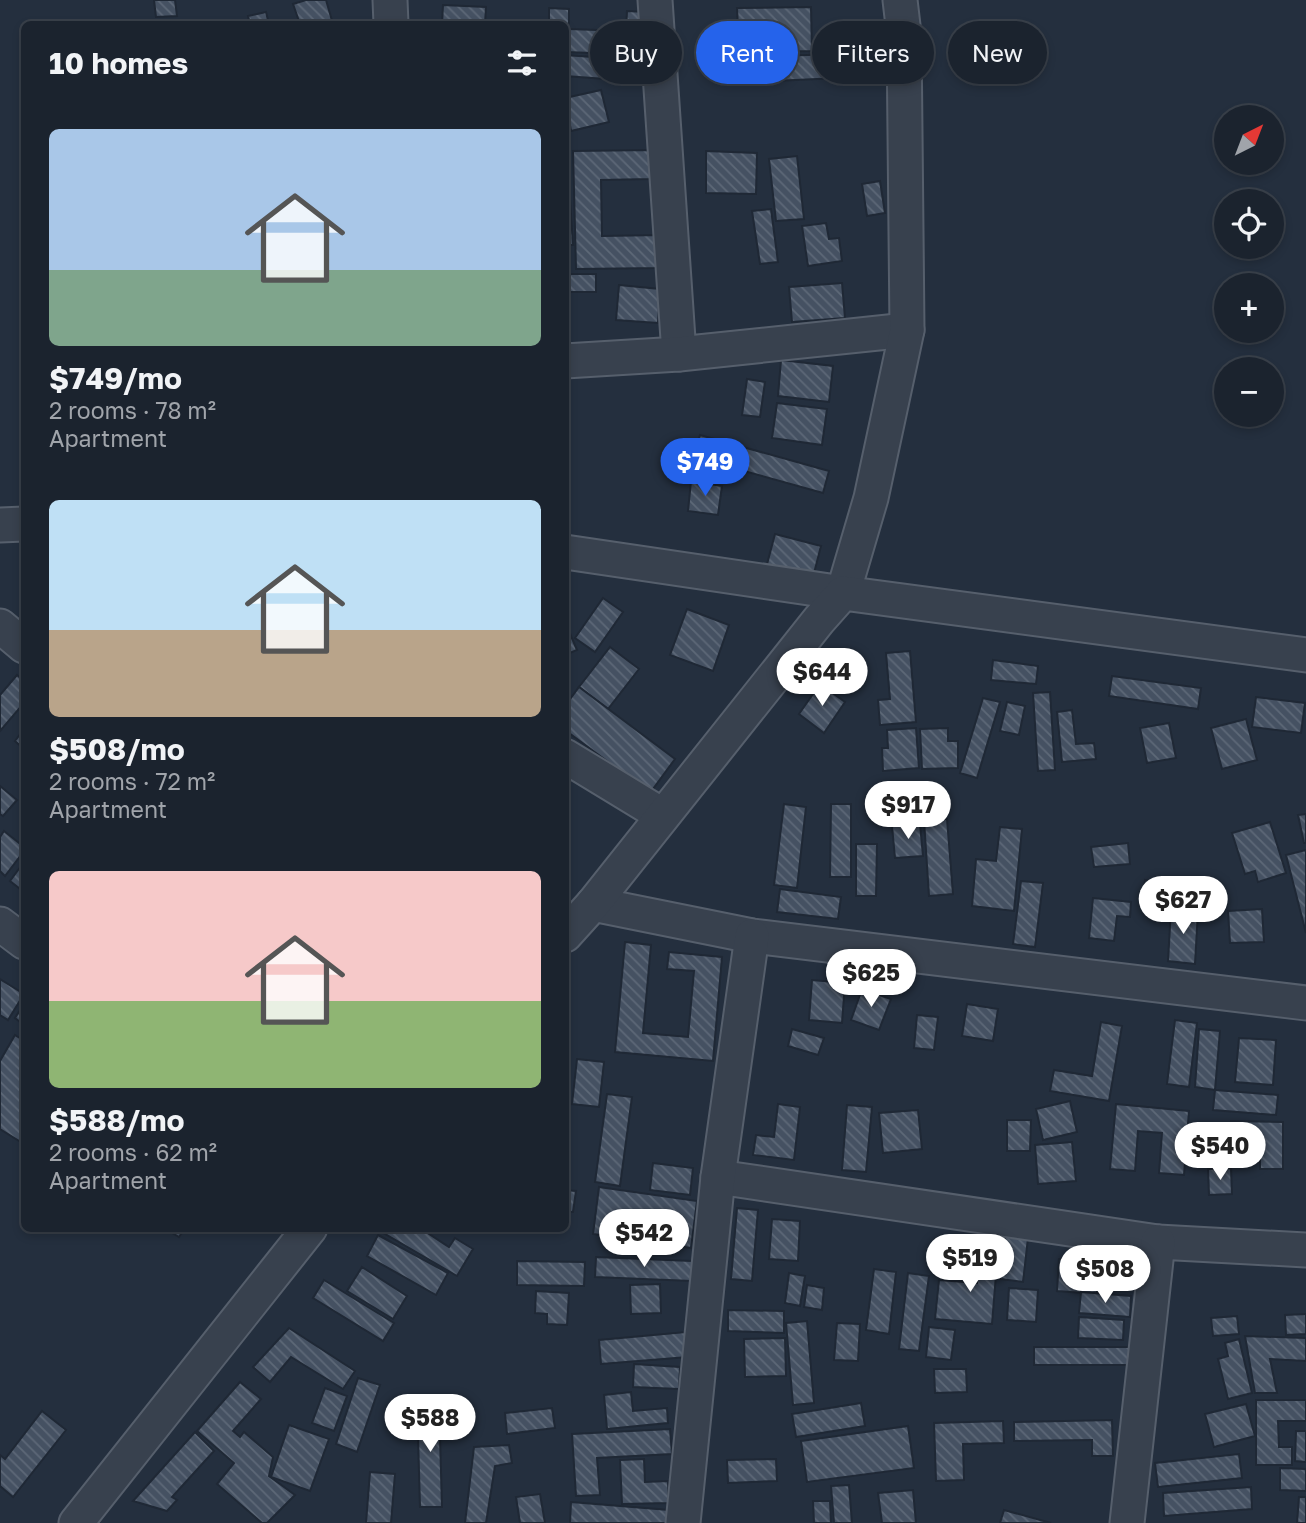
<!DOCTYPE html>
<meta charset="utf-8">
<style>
:root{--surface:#1b232e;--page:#282f3a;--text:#f1f3f6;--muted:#a0a4aa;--line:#39404a;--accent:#2563eb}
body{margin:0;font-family:"Golos Text",sans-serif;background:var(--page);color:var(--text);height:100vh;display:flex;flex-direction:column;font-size:26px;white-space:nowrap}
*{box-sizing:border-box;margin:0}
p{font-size:23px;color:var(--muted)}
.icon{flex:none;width:38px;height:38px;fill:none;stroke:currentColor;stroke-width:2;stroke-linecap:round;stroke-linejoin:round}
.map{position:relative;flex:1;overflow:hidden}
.sheet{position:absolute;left:21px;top:21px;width:548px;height:1211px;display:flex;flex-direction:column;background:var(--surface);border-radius:10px;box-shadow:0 4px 10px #0003,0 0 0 2px var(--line)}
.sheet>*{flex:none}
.banner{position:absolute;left:590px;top:21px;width:611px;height:63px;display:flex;gap:14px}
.needle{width:46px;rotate:42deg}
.controls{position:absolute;left:1214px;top:105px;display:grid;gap:14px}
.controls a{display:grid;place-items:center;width:70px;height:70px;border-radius:50%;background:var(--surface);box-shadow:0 4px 10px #0003,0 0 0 2px var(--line);font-size:35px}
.price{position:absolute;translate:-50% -60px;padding:0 16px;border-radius:24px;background:#fff;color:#222;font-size:23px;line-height:46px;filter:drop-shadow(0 2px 4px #0008)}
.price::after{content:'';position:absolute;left:50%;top:42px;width:21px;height:16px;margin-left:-10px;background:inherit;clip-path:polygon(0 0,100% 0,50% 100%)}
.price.active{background:var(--accent);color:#fff}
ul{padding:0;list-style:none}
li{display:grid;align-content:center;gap:14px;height:371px;padding:0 28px}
li span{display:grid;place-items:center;height:217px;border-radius:10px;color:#555}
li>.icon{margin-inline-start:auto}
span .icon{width:126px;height:126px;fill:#fffc;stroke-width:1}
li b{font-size:30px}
h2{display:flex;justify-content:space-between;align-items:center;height:84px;padding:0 28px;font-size:30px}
.chip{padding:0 24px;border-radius:32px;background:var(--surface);box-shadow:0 4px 10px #0003,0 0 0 2px var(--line);font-size:24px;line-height:63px}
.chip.active{background:var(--accent);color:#fff}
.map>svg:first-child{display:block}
.building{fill:url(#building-back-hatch);stroke:#1f2835;stroke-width:2}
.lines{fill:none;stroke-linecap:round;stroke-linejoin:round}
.street-casing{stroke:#565f6c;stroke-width:37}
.street{stroke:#38414e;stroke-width:33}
</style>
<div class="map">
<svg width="1306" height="1523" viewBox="0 0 1306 1523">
<defs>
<pattern id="building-back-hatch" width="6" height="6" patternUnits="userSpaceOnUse" patternTransform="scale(1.75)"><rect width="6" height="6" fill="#455162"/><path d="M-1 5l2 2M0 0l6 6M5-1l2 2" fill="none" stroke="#5d6877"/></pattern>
</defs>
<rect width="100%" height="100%" fill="#242f3e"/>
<!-- building -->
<g class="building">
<path d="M 154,0 L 175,0 L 177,16 L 156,17 Z"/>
<path d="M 306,0 L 326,0 L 333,24 L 300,24 L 293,4 Z"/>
<path d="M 443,5 L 486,7 L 485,24 L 442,24 Z"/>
<path d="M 811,7 L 812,51 L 756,52 L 755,29 L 738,29 L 737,8 Z"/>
<path d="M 549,8 L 569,9 L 569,29 L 626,31 L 627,11 L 647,12 L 646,55 L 565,52 L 565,24 L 549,24 Z"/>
<path d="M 266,12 L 269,24 L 250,24 L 248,16 Z"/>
<path d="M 838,54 L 839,78 L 750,82 L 749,57 Z"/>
<path d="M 565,55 L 648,61 L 647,82 L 565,76 Z"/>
<path d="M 601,90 L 609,122 L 571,131 L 565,98 Z"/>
<path d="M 650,150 L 651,179 L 601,180 L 602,236 L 661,235 L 662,268 L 576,269 L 573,151 Z"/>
<path d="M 706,151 L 757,153 L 756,194 L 706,193 Z"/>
<path d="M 797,156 L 804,219 L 776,221 L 769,159 Z"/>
<path d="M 880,181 L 885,213 L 867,216 L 862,184 Z"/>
<path d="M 565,200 L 570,200 L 573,245 L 565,245 Z"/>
<path d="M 771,209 L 778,262 L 760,264 L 752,211 Z"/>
<path d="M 826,223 L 829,239 L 839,238 L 842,261 L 808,266 L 802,226 Z"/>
<rect x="565" y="274" width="31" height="18"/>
<path d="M 842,283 L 845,318 L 792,322 L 789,287 Z"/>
<path d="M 619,285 L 660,289 L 658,323 L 616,320 Z"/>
<path d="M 781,360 L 833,366 L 829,402 L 778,396 Z"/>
<path d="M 747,379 L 765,382 L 760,417 L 742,415 Z"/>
<path d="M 777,403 L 827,409 L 822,445 L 772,438 Z"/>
<path d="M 700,435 L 829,471 L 823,493 L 694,457 Z"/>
<path d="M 691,481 L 722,486 L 718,515 L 688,511 Z"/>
<path d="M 775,534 L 821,546 L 812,581 L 766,568 Z"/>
<path d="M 603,598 L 623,612 L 595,652 L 575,638 Z"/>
<path d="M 687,609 L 729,625 L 713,671 L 670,655 Z"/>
<path d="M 565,622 L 577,650 L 565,655 Z"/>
<path d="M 610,647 L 639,669 L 608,709 L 579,687 Z"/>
<path d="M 910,651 L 916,722 L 880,725 L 878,700 L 890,699 L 886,653 Z"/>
<path d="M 993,660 L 1038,666 L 1036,684 L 991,680 Z"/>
<path d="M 17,675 L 24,681 L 24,703 L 0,731 L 0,695 Z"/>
<path d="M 1112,676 L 1201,688 L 1198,709 L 1109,696 Z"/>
<path d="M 820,684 L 845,702 L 824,733 L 799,714 Z"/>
<path d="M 579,687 L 675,759 L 650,793 L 565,730 L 565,706 Z"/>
<path d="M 1050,692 L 1055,770 L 1038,771 L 1033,693 Z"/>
<path d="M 1256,697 L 1305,703 L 1301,733 L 1252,727 Z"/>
<path d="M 983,698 L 1000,702 L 977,778 L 960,773 Z"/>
<path d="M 1007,702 L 1025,706 L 1019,735 L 1000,731 Z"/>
<path d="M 1072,710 L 1076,744 L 1094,743 L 1096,759 L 1062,762 L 1057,712 Z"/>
<path d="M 1246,719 L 1257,760 L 1222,769 L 1211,728 Z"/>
<path d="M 1169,723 L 1176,758 L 1147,763 L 1140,728 Z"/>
<path d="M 916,728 L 919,768 L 883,771 L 882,748 L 888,748 L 887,730 Z"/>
<path d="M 948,728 L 948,741 L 958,741 L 958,768 L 922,769 L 920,729 Z"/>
<path d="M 24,729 L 24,749 L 15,741 Z"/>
<path d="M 0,786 L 17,800 L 3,816 L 0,814 Z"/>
<path d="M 784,804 L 806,807 L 797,888 L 774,885 Z"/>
<path d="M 831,804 L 851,804 L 851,877 L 830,877 Z"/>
<path d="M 1306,814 L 1306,843 L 1304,843 L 1298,815 Z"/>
<path d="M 947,819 L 953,894 L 929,896 L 924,820 Z"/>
<path d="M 1270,822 L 1286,873 L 1258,882 L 1255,871 L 1245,874 L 1232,833 Z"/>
<path d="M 920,824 L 923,856 L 895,858 L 892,826 Z"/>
<path d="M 1000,827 L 1022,829 L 1014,911 L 972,906 L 976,859 L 996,861 Z"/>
<path d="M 4,831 L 24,847 L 24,851 L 5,876 L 0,871 L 0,837 Z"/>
<path d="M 1128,843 L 1130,864 L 1094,867 L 1091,847 Z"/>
<path d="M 856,844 L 877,844 L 876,896 L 856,896 Z"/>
<path d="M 1306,850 L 1306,933 L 1286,855 Z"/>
<path d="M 24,862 L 24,892 L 10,881 Z"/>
<path d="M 1145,880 L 1165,883 L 1162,905 L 1142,903 Z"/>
<path d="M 1021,881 L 1043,883 L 1035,947 L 1013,944 Z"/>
<path d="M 780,889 L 841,897 L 838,919 L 777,912 Z"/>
<path d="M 1093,898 L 1131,902 L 1130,917 L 1117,916 L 1114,941 L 1089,938 Z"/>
<path d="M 1171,909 L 1198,911 L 1195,964 L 1168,961 Z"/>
<path d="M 1262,909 L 1264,942 L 1230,943 L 1228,911 Z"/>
<path d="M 625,942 L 651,945 L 643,1033 L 688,1037 L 694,971 L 667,969 L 669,952 L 722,957 L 713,1061 L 615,1052 Z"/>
<path d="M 0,979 L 24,994 L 8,1020 L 0,1015 Z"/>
<path d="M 812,980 L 845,983 L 842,1023 L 809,1020 Z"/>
<path d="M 862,989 L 891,999 L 879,1030 L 851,1020 Z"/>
<path d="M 24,1004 L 24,1025 L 15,1018 Z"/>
<path d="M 967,1004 L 998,1009 L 993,1041 L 962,1036 Z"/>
<path d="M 917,1015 L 938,1017 L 934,1050 L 914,1048 Z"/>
<path d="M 1175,1020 L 1197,1023 L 1189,1087 L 1167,1084 Z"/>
<path d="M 1101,1022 L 1122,1026 L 1109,1101 L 1050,1091 L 1054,1070 L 1092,1076 Z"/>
<path d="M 792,1029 L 824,1038 L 818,1055 L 788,1046 Z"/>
<path d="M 1199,1029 L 1220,1031 L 1215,1090 L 1195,1087 Z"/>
<path d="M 15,1035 L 24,1041 L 24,1144 L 0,1129 L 0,1061 Z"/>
<path d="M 1239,1038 L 1276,1040 L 1273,1085 L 1235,1082 Z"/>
<path d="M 577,1059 L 604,1062 L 599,1107 L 572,1104 Z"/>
<path d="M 1215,1090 L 1278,1095 L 1276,1115 L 1213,1110 Z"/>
<path d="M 607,1094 L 632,1097 L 620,1186 L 595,1182 Z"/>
<path d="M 1070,1101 L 1077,1132 L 1043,1140 L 1036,1109 Z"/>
<path d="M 778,1104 L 800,1107 L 794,1160 L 753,1155 L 756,1135 L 774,1137 Z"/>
<path d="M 1116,1104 L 1189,1111 L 1184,1175 L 1159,1173 L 1162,1133 L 1138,1131 L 1135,1171 L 1110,1169 Z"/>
<path d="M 847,1105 L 872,1107 L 866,1172 L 842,1170 Z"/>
<path d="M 918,1110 L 922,1149 L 883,1153 L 879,1113 Z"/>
<path d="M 1007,1120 L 1031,1120 L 1030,1151 L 1007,1151 Z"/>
<path d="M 1231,1121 L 1283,1122 L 1283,1169 L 1260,1169 L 1260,1142 L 1230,1142 Z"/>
<path d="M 1072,1142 L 1076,1181 L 1038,1184 L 1035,1145 Z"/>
<path d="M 653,1163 L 693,1168 L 690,1195 L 650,1190 Z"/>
<path d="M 1231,1168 L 1232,1194 L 1209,1195 L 1208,1169 Z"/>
<path d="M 599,1187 L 697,1201 L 691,1248 L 593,1234 Z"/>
<path d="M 565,1190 L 576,1191 L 573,1212 L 565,1211 Z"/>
<path d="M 737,1208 L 758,1210 L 752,1281 L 731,1279 Z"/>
<path d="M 772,1219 L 800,1221 L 798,1261 L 769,1259 Z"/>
<path d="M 164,1228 L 185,1228 L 179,1237 Z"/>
<path d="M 375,1228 L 420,1228 L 449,1247 L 455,1238 L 473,1249 L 457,1276 Z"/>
<path d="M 378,1235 L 448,1273 L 436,1295 L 367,1256 Z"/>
<path d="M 1005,1235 L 1028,1238 L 1023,1282 L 1000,1279 Z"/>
<path d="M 980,1248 L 998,1250 L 992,1324 L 935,1319 L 939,1280 L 977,1283 Z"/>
<path d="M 596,1257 L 692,1261 L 692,1281 L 595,1277 Z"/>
<path d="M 1059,1259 L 1099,1261 L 1097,1294 L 1057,1291 Z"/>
<path d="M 517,1261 L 585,1262 L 584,1286 L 517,1285 Z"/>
<path d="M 362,1267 L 407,1296 L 393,1319 L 347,1291 Z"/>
<path d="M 874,1269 L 896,1272 L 889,1334 L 866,1330 Z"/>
<path d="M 789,1273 L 805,1276 L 800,1306 L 785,1303 Z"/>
<path d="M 908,1273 L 929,1276 L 919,1351 L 899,1349 Z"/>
<path d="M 324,1280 L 394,1323 L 383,1341 L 313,1298 Z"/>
<path d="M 660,1284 L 661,1313 L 631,1314 L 630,1285 Z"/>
<path d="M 807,1285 L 824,1288 L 822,1310 L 804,1307 Z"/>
<path d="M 1009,1288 L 1038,1290 L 1036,1322 L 1007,1320 Z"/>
<path d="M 536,1291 L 569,1293 L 567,1325 L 547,1324 L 547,1314 L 535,1313 Z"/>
<path d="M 1081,1292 L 1131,1296 L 1130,1317 L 1079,1313 Z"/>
<path d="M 728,1310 L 784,1311 L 784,1333 L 728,1331 Z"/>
<path d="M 1306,1314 L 1306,1334 L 1286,1335 L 1285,1315 Z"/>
<path d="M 1237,1316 L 1239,1334 L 1213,1336 L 1211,1318 Z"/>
<path d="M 1079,1317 L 1124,1320 L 1123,1340 L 1078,1338 Z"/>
<path d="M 807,1321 L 814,1403 L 793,1405 L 786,1323 Z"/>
<path d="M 837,1323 L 860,1324 L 858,1361 L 834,1360 Z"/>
<path d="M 929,1327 L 955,1330 L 951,1360 L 926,1357 Z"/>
<path d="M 289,1328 L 355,1371 L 343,1389 L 291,1357 L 270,1382 L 253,1367 Z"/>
<path d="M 686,1332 L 688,1357 L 601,1364 L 599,1340 Z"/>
<path d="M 1245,1336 L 1306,1338 L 1306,1361 L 1270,1359 L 1277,1393 L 1255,1393 Z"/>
<path d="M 785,1338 L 786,1376 L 745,1377 L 744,1339 Z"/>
<path d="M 1239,1339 L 1252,1393 L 1228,1399 L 1218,1359 L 1228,1356 L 1225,1343 Z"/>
<rect x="1034" y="1347" width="95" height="18"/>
<path d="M 634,1364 L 680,1367 L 679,1389 L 633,1387 Z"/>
<path d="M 934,1369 L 966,1369 L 967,1392 L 935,1393 Z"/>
<path d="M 358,1378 L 380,1385 L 357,1452 L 336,1444 Z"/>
<path d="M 240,1382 L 261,1399 L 233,1431 L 240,1437 L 244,1432 L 273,1457 L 269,1476 L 295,1495 L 267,1523 L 262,1523 L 217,1484 L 234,1463 L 197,1431 Z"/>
<path d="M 325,1388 L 347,1396 L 334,1431 L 312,1423 Z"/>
<path d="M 631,1392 L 633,1411 L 667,1408 L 668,1423 L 607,1429 L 604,1395 Z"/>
<path d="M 1256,1400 L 1306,1400 L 1306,1421 L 1278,1421 L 1279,1447 L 1292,1447 L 1292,1465 L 1256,1465 Z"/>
<path d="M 417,1402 L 439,1402 L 442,1507 L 420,1507 Z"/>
<path d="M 861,1403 L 865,1426 L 796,1437 L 792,1414 Z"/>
<path d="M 1246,1404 L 1255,1436 L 1214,1447 L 1205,1414 Z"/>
<path d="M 552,1408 L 555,1428 L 507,1434 L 505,1413 Z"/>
<path d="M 42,1411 L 66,1430 L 13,1497 L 0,1486 L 0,1455 L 5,1459 Z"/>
<path d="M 1112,1420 L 1113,1456 L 1092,1456 L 1092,1440 L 1014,1441 L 1014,1422 Z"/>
<path d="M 1003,1421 L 1004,1443 L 963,1444 L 964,1480 L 936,1481 L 934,1423 Z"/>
<path d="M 289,1425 L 329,1439 L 310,1491 L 271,1477 Z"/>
<path d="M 908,1426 L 914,1468 L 807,1482 L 801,1441 Z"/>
<path d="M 670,1429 L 672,1454 L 597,1458 L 600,1495 L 576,1496 L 572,1434 Z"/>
<path d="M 1296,1431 L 1306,1431 L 1306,1462 L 1295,1461 Z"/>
<path d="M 195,1432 L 214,1451 L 172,1497 L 177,1500 L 167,1511 L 133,1501 Z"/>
<path d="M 509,1445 L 512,1463 L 495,1466 L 486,1523 L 465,1523 L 474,1447 Z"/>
<path d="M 1239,1454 L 1242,1478 L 1158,1487 L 1155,1463 Z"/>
<path d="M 644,1459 L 645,1482 L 668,1481 L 669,1503 L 622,1504 L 620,1460 Z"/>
<path d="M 776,1459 L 777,1481 L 728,1483 L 727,1460 Z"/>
<path d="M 1280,1468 L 1306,1469 L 1306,1491 L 1280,1490 Z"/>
<path d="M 370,1472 L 395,1474 L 391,1523 L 366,1523 Z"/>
<path d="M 849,1485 L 852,1523 L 834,1523 L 831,1486 Z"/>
<path d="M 1251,1487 L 1252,1509 L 1164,1516 L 1163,1493 Z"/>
<path d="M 913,1490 L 916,1523 L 882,1523 L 878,1493 Z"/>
<path d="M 540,1494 L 545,1523 L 520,1523 L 516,1497 Z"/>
<path d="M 1299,1497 L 1306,1497 L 1306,1523 L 1297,1523 Z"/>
<path d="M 813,1501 L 830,1501 L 831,1523 L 814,1523 Z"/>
<path d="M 571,1502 L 669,1510 L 668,1523 L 570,1523 Z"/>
<path d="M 1004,1510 L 1051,1523 L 1000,1523 Z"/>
</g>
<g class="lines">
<!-- street casing -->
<g class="street-casing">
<g id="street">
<path d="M 390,0 L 391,24"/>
<path d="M 655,0 L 679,354"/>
<path d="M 565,361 L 679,354 L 907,330"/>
<path d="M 0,525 L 24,524"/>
<path d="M 565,552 L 843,593 L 871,498 L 907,330 L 904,34 L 900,0"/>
<path d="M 0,626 L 24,646"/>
<path d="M 565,756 L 662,815"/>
<path d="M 593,904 L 752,936 L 1306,1003"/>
<path d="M 0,924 L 24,942"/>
<path d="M 565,935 L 593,904 L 819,620 L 843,593 L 1306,655"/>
<path d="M 718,1177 L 1158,1242 L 1306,1250"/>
<path d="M 76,1523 L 310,1228"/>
<path d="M 683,1523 L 718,1177 L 752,936"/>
<path d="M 1127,1523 L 1158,1242"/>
</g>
</g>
<!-- street -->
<use href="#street" class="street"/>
</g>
</svg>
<div class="controls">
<a><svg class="needle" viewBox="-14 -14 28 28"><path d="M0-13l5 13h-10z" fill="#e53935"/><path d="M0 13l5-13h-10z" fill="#a0a4aa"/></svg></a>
<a><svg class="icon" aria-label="locate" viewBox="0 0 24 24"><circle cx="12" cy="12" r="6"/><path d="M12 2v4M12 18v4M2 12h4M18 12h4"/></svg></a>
<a>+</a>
<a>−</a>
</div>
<b class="price active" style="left:705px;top:498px">$749</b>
<b class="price" style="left:822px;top:708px">$644</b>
<b class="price" style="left:908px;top:841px">$917</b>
<b class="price" style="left:1183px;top:936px">$627</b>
<b class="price" style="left:871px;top:1009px">$625</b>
<b class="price" style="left:1220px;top:1182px">$540</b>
<b class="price" style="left:644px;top:1269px">$542</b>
<b class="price" style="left:970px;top:1294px">$519</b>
<b class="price" style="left:1105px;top:1305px">$508</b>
<b class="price" style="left:430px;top:1454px">$588</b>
<div class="banner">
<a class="chip">Buy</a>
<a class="chip active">Rent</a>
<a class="chip">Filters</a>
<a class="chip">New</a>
</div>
<section class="sheet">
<h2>10 homes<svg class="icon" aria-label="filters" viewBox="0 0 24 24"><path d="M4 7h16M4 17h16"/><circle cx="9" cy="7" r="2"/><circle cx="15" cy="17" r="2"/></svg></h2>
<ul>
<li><span style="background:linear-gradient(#a9c7e8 65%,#7fa58c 0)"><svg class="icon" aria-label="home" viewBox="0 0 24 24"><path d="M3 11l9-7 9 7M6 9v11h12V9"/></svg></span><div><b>$749/mo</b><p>2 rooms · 78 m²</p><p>Apartment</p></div></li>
<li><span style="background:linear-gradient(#bfe0f5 60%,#b9a48a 0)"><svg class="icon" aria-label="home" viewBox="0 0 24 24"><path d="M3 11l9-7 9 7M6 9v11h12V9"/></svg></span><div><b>$508/mo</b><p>2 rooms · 72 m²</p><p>Apartment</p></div></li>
<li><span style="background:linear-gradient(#f6c9c9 60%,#8fb573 0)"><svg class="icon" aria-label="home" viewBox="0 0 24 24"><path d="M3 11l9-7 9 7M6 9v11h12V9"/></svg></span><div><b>$588/mo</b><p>2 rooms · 62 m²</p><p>Apartment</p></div></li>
</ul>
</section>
</div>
